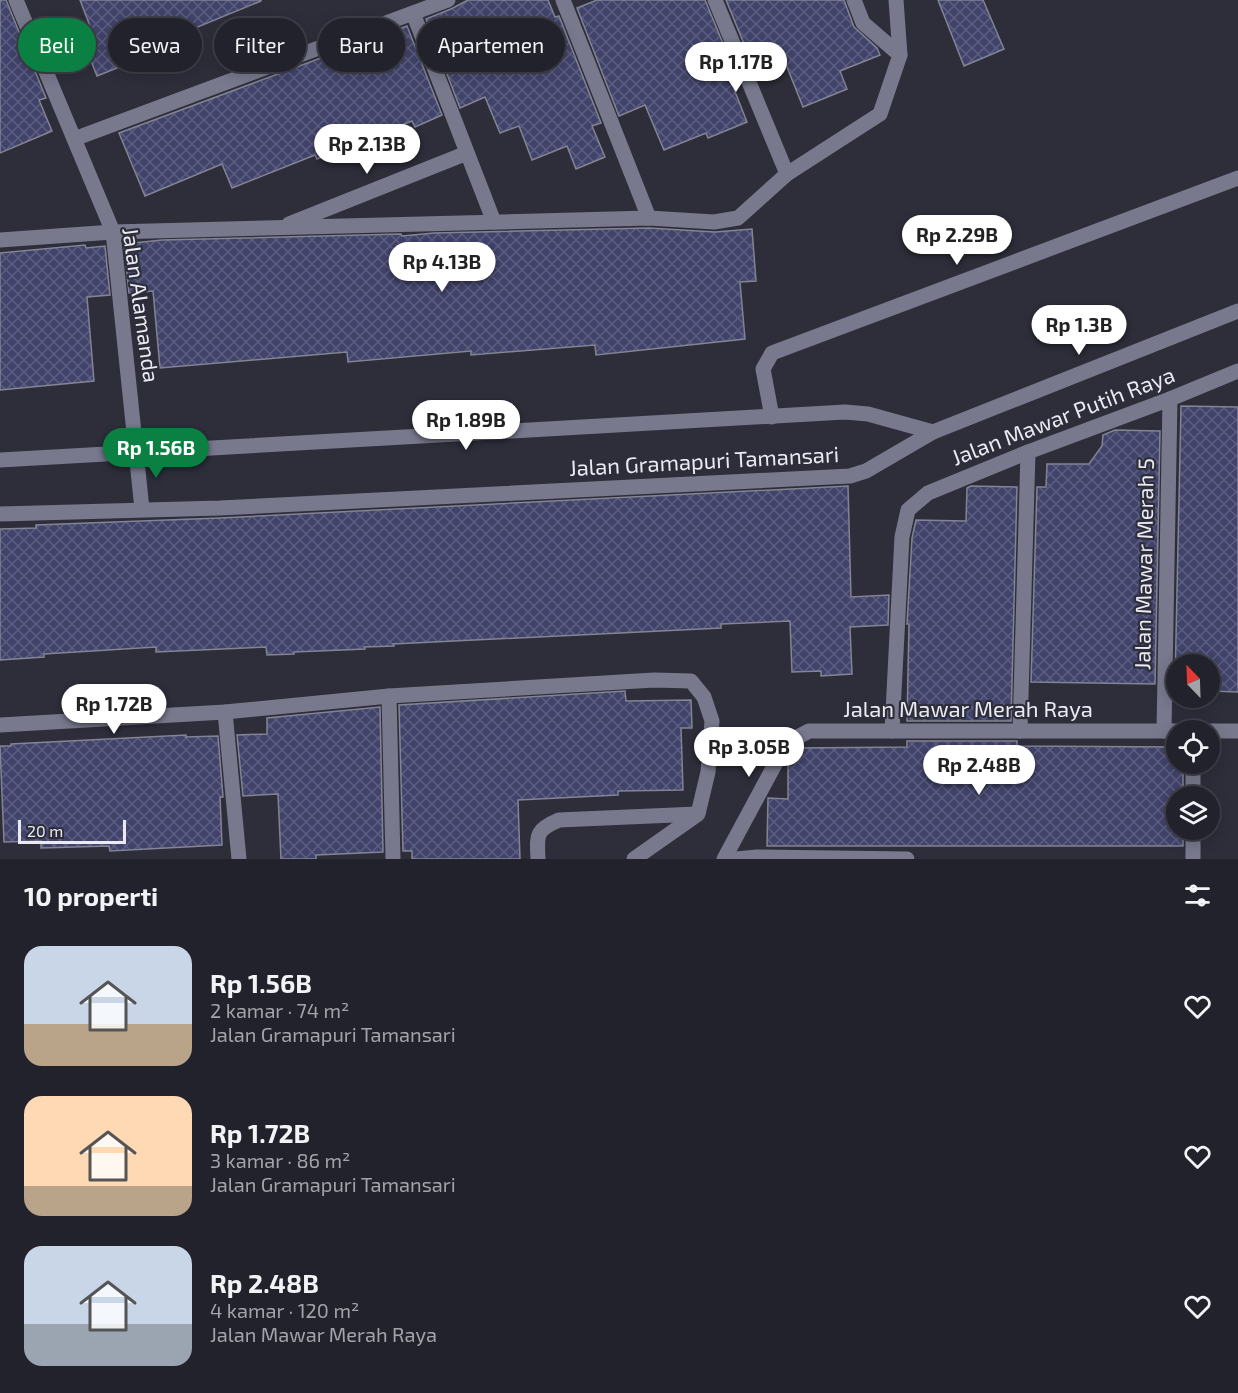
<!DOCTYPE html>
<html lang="id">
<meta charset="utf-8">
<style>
:root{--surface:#22222c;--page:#2e2f38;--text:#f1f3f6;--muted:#a2a4a9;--line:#3f3f48;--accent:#0b8043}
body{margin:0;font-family:"Exo 2",sans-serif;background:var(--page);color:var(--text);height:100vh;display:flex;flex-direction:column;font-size:22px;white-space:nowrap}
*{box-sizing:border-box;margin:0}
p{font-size:20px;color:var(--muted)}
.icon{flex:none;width:33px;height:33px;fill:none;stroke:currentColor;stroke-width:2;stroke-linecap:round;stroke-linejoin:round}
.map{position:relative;height:859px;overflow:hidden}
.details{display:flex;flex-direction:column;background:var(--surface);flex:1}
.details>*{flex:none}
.top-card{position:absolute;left:18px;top:18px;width:600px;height:54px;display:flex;gap:12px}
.needle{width:39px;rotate:337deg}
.tools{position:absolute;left:1166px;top:654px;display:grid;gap:12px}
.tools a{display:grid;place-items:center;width:54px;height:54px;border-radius:50%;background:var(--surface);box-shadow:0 3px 15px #0003,0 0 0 2px var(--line);font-size:30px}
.scale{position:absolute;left:18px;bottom:15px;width:108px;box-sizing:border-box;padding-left:6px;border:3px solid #e9eaf2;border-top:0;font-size:16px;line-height:21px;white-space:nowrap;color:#e9eaf2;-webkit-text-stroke:4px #2d2e3a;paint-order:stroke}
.price{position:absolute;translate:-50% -51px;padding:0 14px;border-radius:21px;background:#fff;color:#222;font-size:20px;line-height:39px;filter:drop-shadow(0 2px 3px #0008)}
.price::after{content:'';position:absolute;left:50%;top:36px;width:18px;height:14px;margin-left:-9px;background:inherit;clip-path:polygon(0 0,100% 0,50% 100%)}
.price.current{background:var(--accent);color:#fff}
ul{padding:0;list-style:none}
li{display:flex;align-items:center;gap:18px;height:150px;padding:0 24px}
li span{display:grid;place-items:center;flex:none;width:168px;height:120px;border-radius:18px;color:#555}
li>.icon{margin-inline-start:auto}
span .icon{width:72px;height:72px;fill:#fffc;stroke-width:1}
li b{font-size:26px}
h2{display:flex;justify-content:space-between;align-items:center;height:72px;padding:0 24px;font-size:26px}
.pill{padding:0 21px;border-radius:27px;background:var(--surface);box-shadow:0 3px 15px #0003,0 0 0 2px var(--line);font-size:21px;line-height:54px}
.pill.current{background:var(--accent);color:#fff}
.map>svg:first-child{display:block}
.building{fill:url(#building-cross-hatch);stroke:#838493;stroke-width:1.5}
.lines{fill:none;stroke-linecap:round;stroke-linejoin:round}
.minor{stroke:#78798d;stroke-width:15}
.labels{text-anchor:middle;stroke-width:4.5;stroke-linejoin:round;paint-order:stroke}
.street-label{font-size:22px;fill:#e9eaf2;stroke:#2d2e3a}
</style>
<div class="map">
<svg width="1238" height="859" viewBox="0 0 1238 859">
<defs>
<pattern id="building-cross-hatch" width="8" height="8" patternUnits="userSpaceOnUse" patternTransform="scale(1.5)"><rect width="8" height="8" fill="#42436b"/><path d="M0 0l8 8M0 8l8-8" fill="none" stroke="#5d5e81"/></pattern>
</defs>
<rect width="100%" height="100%" fill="#2d2e3a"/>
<!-- building -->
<g class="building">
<path d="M 0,0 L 6,0 L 46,98 L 39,100 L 52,131 L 0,153 Z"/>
<path d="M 80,0 L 261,0 L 261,1 L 144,49 L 147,56 L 97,76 L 82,38 L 93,34 Z"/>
<path d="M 468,0 L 548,0 L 555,17 L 559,16 L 601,123 L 592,126 L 605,157 L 576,169 L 567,146 L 532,160 L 519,126 L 500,133 L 485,97 L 460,108 L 426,19 L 451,9 Z"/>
<path d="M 597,0 L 705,0 L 738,80 L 734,82 L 736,89 L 734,89 L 747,122 L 708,138 L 706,133 L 664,150 L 645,105 L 619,116 L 577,8 Z"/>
<path d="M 726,0 L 844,0 L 854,27 L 877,48 L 880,55 L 840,71 L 847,89 L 803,107 L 785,62 L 756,73 Z"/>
<path d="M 938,0 L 983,0 L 1004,49 L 964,66 Z"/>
<path d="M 407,26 L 442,115 L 415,127 L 412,121 L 317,159 L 315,155 L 232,188 L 222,164 L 145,196 L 119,133 Z"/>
<path d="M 649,228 L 715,232 L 752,229 L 756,281 L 740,282 L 745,339 L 596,355 L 595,345 L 471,355 L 471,351 L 348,362 L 347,352 L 160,368 L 153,291 L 129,293 L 124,244 L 162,240 L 401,234 L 402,236 L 434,233 Z"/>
<path d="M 85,245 L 86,248 L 105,246 L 110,295 L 87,297 L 94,381 L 0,390 L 0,253 Z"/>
<path d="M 1181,406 L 1238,407 L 1238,692 L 1209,691 L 1209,664 L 1176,664 L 1175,684 Z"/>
<path d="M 1115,430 L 1160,431 L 1155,684 L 1031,682 L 1037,487 L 1046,487 L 1047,464 L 1089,464 L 1102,446 L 1103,435 Z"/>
<path d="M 848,486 L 851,597 L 889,595 L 888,625 L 850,627 L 852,674 L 821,676 L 821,671 L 792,672 L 790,621 L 721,624 L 721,628 L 393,644 L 394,646 L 364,647 L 365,649 L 294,652 L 294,654 L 267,655 L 266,647 L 156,652 L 156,647 L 44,654 L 44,657 L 0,660 L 0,529 L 36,528 L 36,525 L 220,518 Z"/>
<path d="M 971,486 L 1017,487 L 1011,721 L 907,721 L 909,624 L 907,624 L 912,538 L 916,520 L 966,521 L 967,488 Z"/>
<path d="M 625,691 L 626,701 L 691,700 L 692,728 L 681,728 L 683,790 L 618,791 L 618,795 L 518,800 L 520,859 L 412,859 L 412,851 L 403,851 L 399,705 Z"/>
<path d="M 380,707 L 383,852 L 316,855 L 316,859 L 281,859 L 278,794 L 243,796 L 237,735 L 267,734 L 267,718 Z"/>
<path d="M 186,735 L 186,737 L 218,736 L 223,797 L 220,797 L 222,845 L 110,851 L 109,846 L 41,848 L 41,841 L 4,842 L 0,746 L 11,746 L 11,744 Z"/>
<path d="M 907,741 L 1017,741 L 1017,746 L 1176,747 L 1176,764 L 1183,764 L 1183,796 L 1176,796 L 1176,830 L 1183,830 L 1183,846 L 767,846 L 768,798 L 788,799 L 788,761 L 798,748 L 907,747 Z"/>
</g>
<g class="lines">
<!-- minor -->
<g class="minor">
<path d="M 16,0 L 113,232 L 142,509"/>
<path d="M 563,0 L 649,218"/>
<path d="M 715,0 L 787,174"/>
<path d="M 854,0 L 863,23 L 900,55"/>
<path d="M 413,13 L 494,222"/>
<path d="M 74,139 L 448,0"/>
<path d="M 289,224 L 467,153"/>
<path d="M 0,240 L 113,232 L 649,218 L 714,222 L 738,218 L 787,174 L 880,114 L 900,55 L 896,0"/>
<path d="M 772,417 L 763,369 L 772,353 L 1238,178"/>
<path d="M 0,460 L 845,412 L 868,414 L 933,432"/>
<path d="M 0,514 L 220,508 L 850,476 L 866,471 L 933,432 L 1238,311"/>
<path d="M 389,696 L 393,859"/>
<path d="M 225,712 L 239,859"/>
<path d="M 0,725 L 225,712 L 389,696 L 654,680 L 691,681 L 704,697 L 712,721 L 708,772 L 698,814 L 634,859"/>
<path d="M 892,731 L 902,537 L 908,510 L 928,493 L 1028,452 L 1170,399 L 1238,371"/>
<path d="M 1020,731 L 1028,452"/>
<path d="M 1164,731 L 1170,399"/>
<path d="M 1209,731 L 1238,731"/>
<path d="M 1193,796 L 1193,764"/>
<path d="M 538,859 C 537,835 535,830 559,820 L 697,814"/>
<path d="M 724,859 L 780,755 L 792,740 L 809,731 L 1176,731"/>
<path d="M 736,859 L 757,857 L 907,859"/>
<path d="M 1193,859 L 1193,830"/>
</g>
</g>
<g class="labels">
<!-- street labels -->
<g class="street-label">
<text transform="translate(141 305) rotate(82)" y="8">Jalan Alamanda</text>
<text transform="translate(1063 416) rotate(-21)" y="8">Jalan Mawar Putih Raya</text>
<text transform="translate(704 461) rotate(-3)" y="8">Jalan Gramapuri Tamansari</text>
<text transform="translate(1144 564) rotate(-89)" y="8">Jalan Mawar Merah 5</text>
<text x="968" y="717">Jalan Mawar Merah Raya</text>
</g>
</g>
</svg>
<div class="tools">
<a><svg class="needle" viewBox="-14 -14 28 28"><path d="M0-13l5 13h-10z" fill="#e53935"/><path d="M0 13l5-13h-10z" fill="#a2a4a9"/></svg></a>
<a><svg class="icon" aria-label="locate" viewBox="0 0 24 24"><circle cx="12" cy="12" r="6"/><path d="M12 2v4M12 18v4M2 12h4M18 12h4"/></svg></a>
<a><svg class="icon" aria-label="layers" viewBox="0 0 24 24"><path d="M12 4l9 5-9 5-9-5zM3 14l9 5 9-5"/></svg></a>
</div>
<div class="scale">20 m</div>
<b class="price" style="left:736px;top:93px">Rp 1.17B</b>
<b class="price" style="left:367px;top:175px">Rp 2.13B</b>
<b class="price" style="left:957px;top:266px">Rp 2.29B</b>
<b class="price" style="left:442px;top:293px">Rp 4.13B</b>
<b class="price" style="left:1079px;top:356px">Rp 1.3B</b>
<b class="price" style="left:466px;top:451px">Rp 1.89B</b>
<b class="price current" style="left:156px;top:479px">Rp 1.56B</b>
<b class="price" style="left:114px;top:735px">Rp 1.72B</b>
<b class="price" style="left:749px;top:778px">Rp 3.05B</b>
<b class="price" style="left:979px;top:796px">Rp 2.48B</b>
<div class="top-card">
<a class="pill current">Beli</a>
<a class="pill">Sewa</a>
<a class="pill">Filter</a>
<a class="pill">Baru</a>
<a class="pill">Apartemen</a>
</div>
</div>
<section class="details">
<h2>10 properti<svg class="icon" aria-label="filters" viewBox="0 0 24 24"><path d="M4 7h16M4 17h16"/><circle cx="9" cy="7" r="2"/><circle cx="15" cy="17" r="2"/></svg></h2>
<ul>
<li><span style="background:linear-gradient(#c9d6e8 65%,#b9a48a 0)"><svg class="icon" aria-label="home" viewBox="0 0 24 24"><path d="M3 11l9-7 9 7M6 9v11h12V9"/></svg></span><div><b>Rp 1.56B</b><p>2 kamar · 74 m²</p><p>Jalan Gramapuri Tamansari</p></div><svg class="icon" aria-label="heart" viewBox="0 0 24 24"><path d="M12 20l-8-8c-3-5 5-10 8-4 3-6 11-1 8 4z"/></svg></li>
<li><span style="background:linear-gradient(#ffd9b3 75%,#b9a48a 0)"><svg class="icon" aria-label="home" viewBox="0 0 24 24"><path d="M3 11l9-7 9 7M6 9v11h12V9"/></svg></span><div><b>Rp 1.72B</b><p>3 kamar · 86 m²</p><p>Jalan Gramapuri Tamansari</p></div><svg class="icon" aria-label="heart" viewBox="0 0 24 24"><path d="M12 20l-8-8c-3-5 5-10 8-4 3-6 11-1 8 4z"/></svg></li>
<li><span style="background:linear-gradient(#c9d6e8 65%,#9aa5b1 0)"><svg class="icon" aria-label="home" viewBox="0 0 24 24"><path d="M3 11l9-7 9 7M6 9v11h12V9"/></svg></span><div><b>Rp 2.48B</b><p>4 kamar · 120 m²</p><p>Jalan Mawar Merah Raya</p></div><svg class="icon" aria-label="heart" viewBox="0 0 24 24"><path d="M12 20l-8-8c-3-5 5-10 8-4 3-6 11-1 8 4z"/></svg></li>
</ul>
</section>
